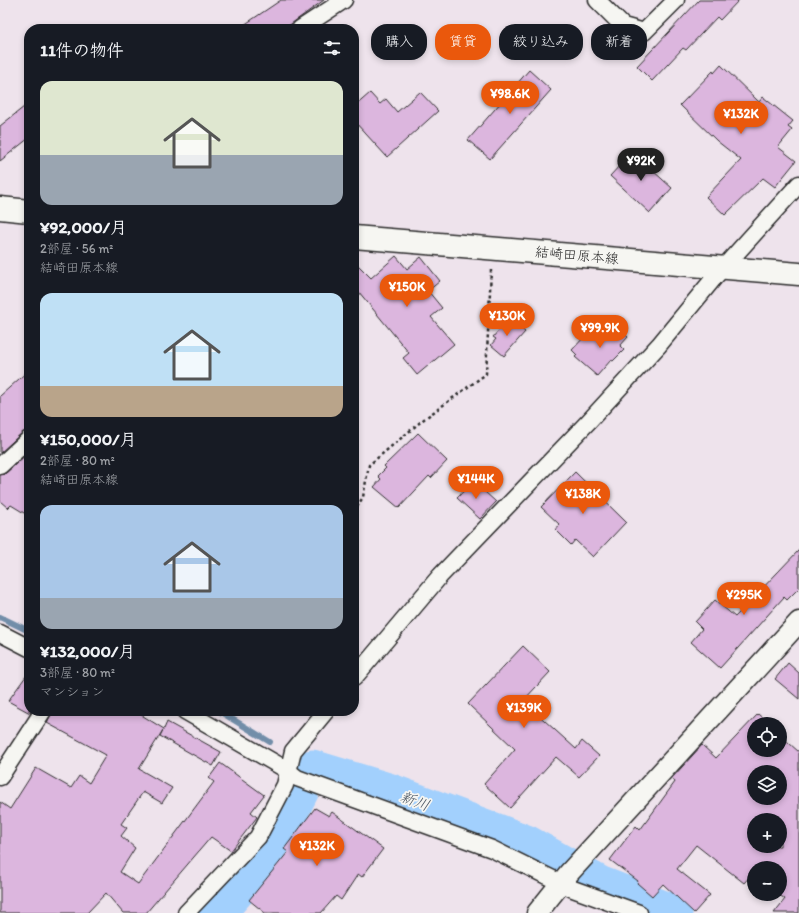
<!DOCTYPE html>
<html lang="ja">
<meta charset="utf-8">
<style>
:root{--surface:#171b24;--page:#20242c;--text:#f1f3f6;--muted:#9ea1a6;--accent:#ea580c}
body{margin:0;font-family:Itim,"Klee One",sans-serif;background:var(--page);color:var(--text);height:100vh;display:flex;flex-direction:column;font-size:15px;white-space:nowrap}
*{box-sizing:border-box;margin:0}
p{font-size:13px;color:var(--muted)}
.icon{flex:none;width:22px;height:22px;fill:none;stroke:currentColor;stroke-width:2;stroke-linecap:round;stroke-linejoin:round}
.map{position:relative;flex:1;overflow:hidden}
.sheet{position:absolute;left:24px;top:24px;width:335px;height:692px;display:flex;flex-direction:column;background:var(--surface);border-radius:16px;box-shadow:0 2px 6px #0003}
.sheet>*{flex:none}
.banner{position:absolute;left:371px;top:24px;width:368px;height:36px;display:flex;gap:8px}
.buttons{position:absolute;left:747px;top:717px;display:grid;gap:8px}
.buttons a{display:grid;place-items:center;width:40px;height:40px;border-radius:50%;background:var(--surface);box-shadow:0 2px 6px #0003;font-size:20px}
.price{position:absolute;translate:-50% -34px;padding:0 9px;border-radius:14px;background:var(--accent);color:#fff;font-size:13px;line-height:26px;filter:drop-shadow(0 1px 2px #0008)}
.price::after{content:'';position:absolute;left:50%;top:24px;width:12px;height:9px;margin-left:-6px;background:inherit;clip-path:polygon(0 0,100% 0,50% 100%)}
.price.active{background:#222;color:#fff}
ul{padding:0;list-style:none}
li{display:grid;align-content:center;gap:8px;height:212px;padding:0 16px}
li span{display:grid;place-items:center;height:124px;border-radius:12px;color:#555}
li>.icon{margin-inline-start:auto}
span .icon{width:72px;height:72px;fill:#fffc;stroke-width:1}
li b{font-size:17px}
h2{display:flex;justify-content:space-between;align-items:center;height:48px;padding:0 16px;font-size:17px}
.chip{padding:0 14px;border-radius:16px;background:var(--surface);box-shadow:0 2px 6px #0003;font-size:14px;line-height:36px}
.chip.active{background:var(--accent);color:#fff}
.map>svg:first-child{display:block}
.lines{fill:none;stroke-linecap:round;stroke-linejoin:round}
.stream{stroke:#728ea9;stroke-width:6}
.river{stroke:#a2d0fd;stroke-width:37}
.building{fill:#dcb6de;stroke:#2b2b2b;fill-rule:evenodd}
.minor-casing{stroke:#2b2b2b;stroke-width:19}
.tertiary-casing{stroke:#2b2b2b;stroke-width:23}
.secondary-casing{stroke:#2b2b2b;stroke-width:25}
.path{stroke:#2b2b2b;stroke-width:2.5;stroke-dasharray:3 3;stroke-linecap:butt}
.minor{stroke:#f6f6f2;stroke-width:16}
.tertiary{stroke:#f6f6f2;stroke-width:20}
.secondary{stroke:#f6f6f2;stroke-width:22}
.labels{text-anchor:middle;stroke-width:3.5;stroke-linejoin:round;paint-order:stroke}
.street-label{font-size:14px;fill:#2b2b2b;stroke:#f6f6f2}
.water-label{font-size:15px;font-style:italic;fill:#495460;stroke:#f6f6f2}
</style>
<div class="map">
<svg width="799" height="913" viewBox="0 0 799 913">
<rect width="100%" height="100%" fill="#eee3ec"/>
<filter id="ink" filterUnits="userSpaceOnUse"><feTurbulence type="fractalNoise" baseFrequency=".025" numOctaves="2"/><feDisplacementMap in="SourceGraphic" scale="8" xChannelSelector="R" yChannelSelector="G"/><feConvolveMatrix kernelMatrix="1 2 1 2 8 2 1 2 1" color-interpolation-filters="sRGB"/></filter>
<g filter="url(#ink)">
<g class="lines">
<!-- stream -->
<g class="stream">
<path d="M 0,617 L 29,631"/>
<path d="M 219,711 L 270,742"/>
<path d="M 305,763 L 312,768"/>
</g>
<!-- river -->
<path class="river" d="M 217,913 L 242,885 L 284,824 L 312,768 L 391,792 L 526,843 L 599,884 L 674,913"/>
</g>
<!-- building -->
<g class="building">
<path d="M 281,0 L 324,0 L 284,29 L 238,29 Z"/>
<path d="M 699,0 L 739,0 L 720,20 L 717,17 L 686,50 L 683,48 L 652,81 L 637,66 Z"/>
<path d="M 721,65 L 759,102 L 763,97 L 793,121 L 788,127 L 792,130 L 778,147 L 796,161 L 775,187 L 763,178 L 725,215 L 706,197 L 741,160 L 717,141 L 680,105 L 713,71 L 714,73 Z"/>
<path d="M 529,70 L 551,90 L 490,159 L 468,140 Z"/>
<path d="M 420,92 L 438,111 L 387,157 L 354,121 L 354,107 L 370,93 L 380,104 L 386,99 L 397,112 Z"/>
<path d="M 29,103 L 29,138 L 0,161 L 0,126 Z"/>
<path d="M 632,152 L 672,188 L 650,213 L 610,176 Z"/>
<path d="M 396,256 L 407,269 L 421,257 L 440,281 L 428,291 L 442,308 L 431,317 L 454,344 L 417,375 L 403,358 L 409,353 L 354,286 L 354,261 L 371,278 Z"/>
<path d="M 509,318 L 525,332 L 504,356 L 491,345 L 496,339 L 493,337 Z"/>
<path d="M 605,324 L 611,329 L 615,325 L 628,337 L 620,346 L 624,350 L 613,361 L 611,360 L 597,376 L 575,357 L 577,355 L 572,350 L 586,335 L 591,339 Z"/>
<path d="M 29,370 L 29,430 L 23,432 L 0,453 L 0,396 Z"/>
<path d="M 418,433 L 447,461 L 431,478 L 429,476 L 399,508 L 374,487 L 381,479 L 378,476 L 386,468 L 384,466 Z"/>
<path d="M 29,452 L 29,516 L 11,505 L 8,508 L 0,501 L 0,475 L 6,473 Z"/>
<path d="M 575,472 L 626,522 L 593,557 L 575,540 L 571,545 L 555,529 L 560,525 L 541,507 Z"/>
<path d="M 473,481 L 496,502 L 480,519 L 457,498 Z"/>
<path d="M 799,550 L 799,588 L 787,600 L 784,597 L 720,668 L 691,642 L 702,629 L 695,622 L 715,600 L 735,617 Z"/>
<path d="M 523,646 L 550,672 L 523,701 L 576,749 L 582,741 L 599,756 L 579,777 L 556,757 L 510,808 L 484,784 L 515,749 L 468,704 Z"/>
<path d="M 788,663 L 799,673 L 799,699 L 775,679 Z"/>
<path d="M 29,672 L 29,711 L 32,711 L 30,713 L 8,701 Z"/>
<path d="M 52,711 L 135,711 L 164,729 L 167,722 L 221,752 L 213,766 L 160,736 L 163,730 L 139,769 L 172,788 L 162,803 L 143,792 L 121,824 L 127,828 L 121,836 L 135,848 L 120,872 L 138,884 L 214,782 L 209,778 L 220,763 L 264,795 L 251,812 L 257,817 L 231,851 L 211,837 L 146,913 L 123,913 L 106,893 L 87,913 L 0,913 L 0,802 L 10,809 L 36,768 L 71,788 L 79,776 L 89,783 L 106,755 L 47,723 Z"/>
<path d="M 758,714 L 769,724 L 754,724 L 754,750 L 780,750 L 780,735 L 799,752 L 799,913 L 774,913 L 785,899 L 778,894 L 780,894 L 780,868 L 754,868 L 754,875 L 752,874 L 744,883 L 696,845 L 677,869 L 710,895 L 694,913 L 663,884 L 652,896 L 637,883 L 638,881 L 610,860 L 636,826 L 640,830 L 675,782 L 672,778 L 702,745 L 716,758 ZM 754,772 L 780,772 L 780,798 L 754,798 ZM 754,820 L 780,820 L 780,846 L 754,846 Z"/>
<path d="M 315,808 L 329,816 L 332,812 L 383,849 L 362,877 L 358,874 L 341,900 L 336,896 L 321,913 L 265,913 L 249,900 L 288,852 L 284,849 Z"/>
</g>
<g class="lines">
<!-- minor casing -->
<g class="minor-casing">
<g id="minor">
<path d="M 597,0 L 623,26 L 644,32 L 676,0"/>
<path d="M 300,29 L 344,0"/>
<path d="M 0,466 L 29,439"/>
<path d="M 0,633 L 29,648"/>
<path d="M 354,678 L 440,576 L 589,421 L 659,345 L 714,278 L 799,184"/>
<path d="M 185,711 L 287,770 L 297,778 L 492,849 L 573,889 L 639,913"/>
<path d="M 0,777 L 43,711"/>
<path d="M 186,913 L 258,837 L 285,785 L 293,751 L 326,711"/>
</g>
</g>
<!-- tertiary casing -->
<g class="tertiary-casing">
<path id="tertiary" d="M 537,913 L 569,873 L 799,622"/>
</g>
<!-- secondary casing -->
<g class="secondary-casing">
<g id="secondary">
<path d="M 0,208 L 29,211"/>
<path d="M 354,237 L 799,274"/>
</g>
</g>
<!-- path -->
<path class="path" d="M 354,512 L 363,497 L 369,465 L 424,419 L 486,374 L 491,270"/>
<!-- minor -->
<use href="#minor" class="minor"/>
<!-- tertiary -->
<use href="#tertiary" class="tertiary"/>
<!-- secondary -->
<use href="#secondary" class="secondary"/>
</g>
</g>
<g class="labels">
<!-- street labels -->
<g class="street-label">
<text transform="translate(577 255) rotate(5)" y="5">結崎田原本線</text>
</g>
<!-- water labels -->
<g class="water-label">
<text transform="translate(415 801) rotate(20)" y="5">新川</text>
</g>
</g>
</svg>
<div class="buttons">
<a><svg class="icon" aria-label="locate" viewBox="0 0 24 24"><circle cx="12" cy="12" r="6"/><path d="M12 2v4M12 18v4M2 12h4M18 12h4"/></svg></a>
<a><svg class="icon" aria-label="layers" viewBox="0 0 24 24"><path d="M12 4l9 5-9 5-9-5zM3 14l9 5 9-5"/></svg></a>
<a>+</a>
<a>−</a>
</div>
<b class="price" style="left:510px;top:115px">¥98.6K</b>
<b class="price" style="left:741px;top:135px">¥132K</b>
<b class="price active" style="left:641px;top:182px">¥92K</b>
<b class="price" style="left:407px;top:308px">¥150K</b>
<b class="price" style="left:507px;top:337px">¥130K</b>
<b class="price" style="left:600px;top:349px">¥99.9K</b>
<b class="price" style="left:476px;top:500px">¥144K</b>
<b class="price" style="left:583px;top:515px">¥138K</b>
<b class="price" style="left:744px;top:616px">¥295K</b>
<b class="price" style="left:524px;top:729px">¥139K</b>
<b class="price" style="left:317px;top:867px">¥132K</b>
<div class="banner">
<a class="chip">購入</a>
<a class="chip active">賃貸</a>
<a class="chip">絞り込み</a>
<a class="chip">新着</a>
</div>
<section class="sheet">
<h2>11件の物件<svg class="icon" aria-label="filters" viewBox="0 0 24 24"><path d="M4 7h16M4 17h16"/><circle cx="9" cy="7" r="2"/><circle cx="15" cy="17" r="2"/></svg></h2>
<ul>
<li><span style="background:linear-gradient(#dfe7d0 60%,#9aa5b1 0)"><svg class="icon" aria-label="home" viewBox="0 0 24 24"><path d="M3 11l9-7 9 7M6 9v11h12V9"/></svg></span><div><b>¥92,000/月</b><p>2部屋 · 56 m²</p><p>結崎田原本線</p></div></li>
<li><span style="background:linear-gradient(#bfe0f5 75%,#b9a48a 0)"><svg class="icon" aria-label="home" viewBox="0 0 24 24"><path d="M3 11l9-7 9 7M6 9v11h12V9"/></svg></span><div><b>¥150,000/月</b><p>2部屋 · 80 m²</p><p>結崎田原本線</p></div></li>
<li><span style="background:linear-gradient(#a9c7e8 75%,#9aa5b1 0)"><svg class="icon" aria-label="home" viewBox="0 0 24 24"><path d="M3 11l9-7 9 7M6 9v11h12V9"/></svg></span><div><b>¥132,000/月</b><p>3部屋 · 80 m²</p><p>マンション</p></div></li>
</ul>
</section>
</div>
